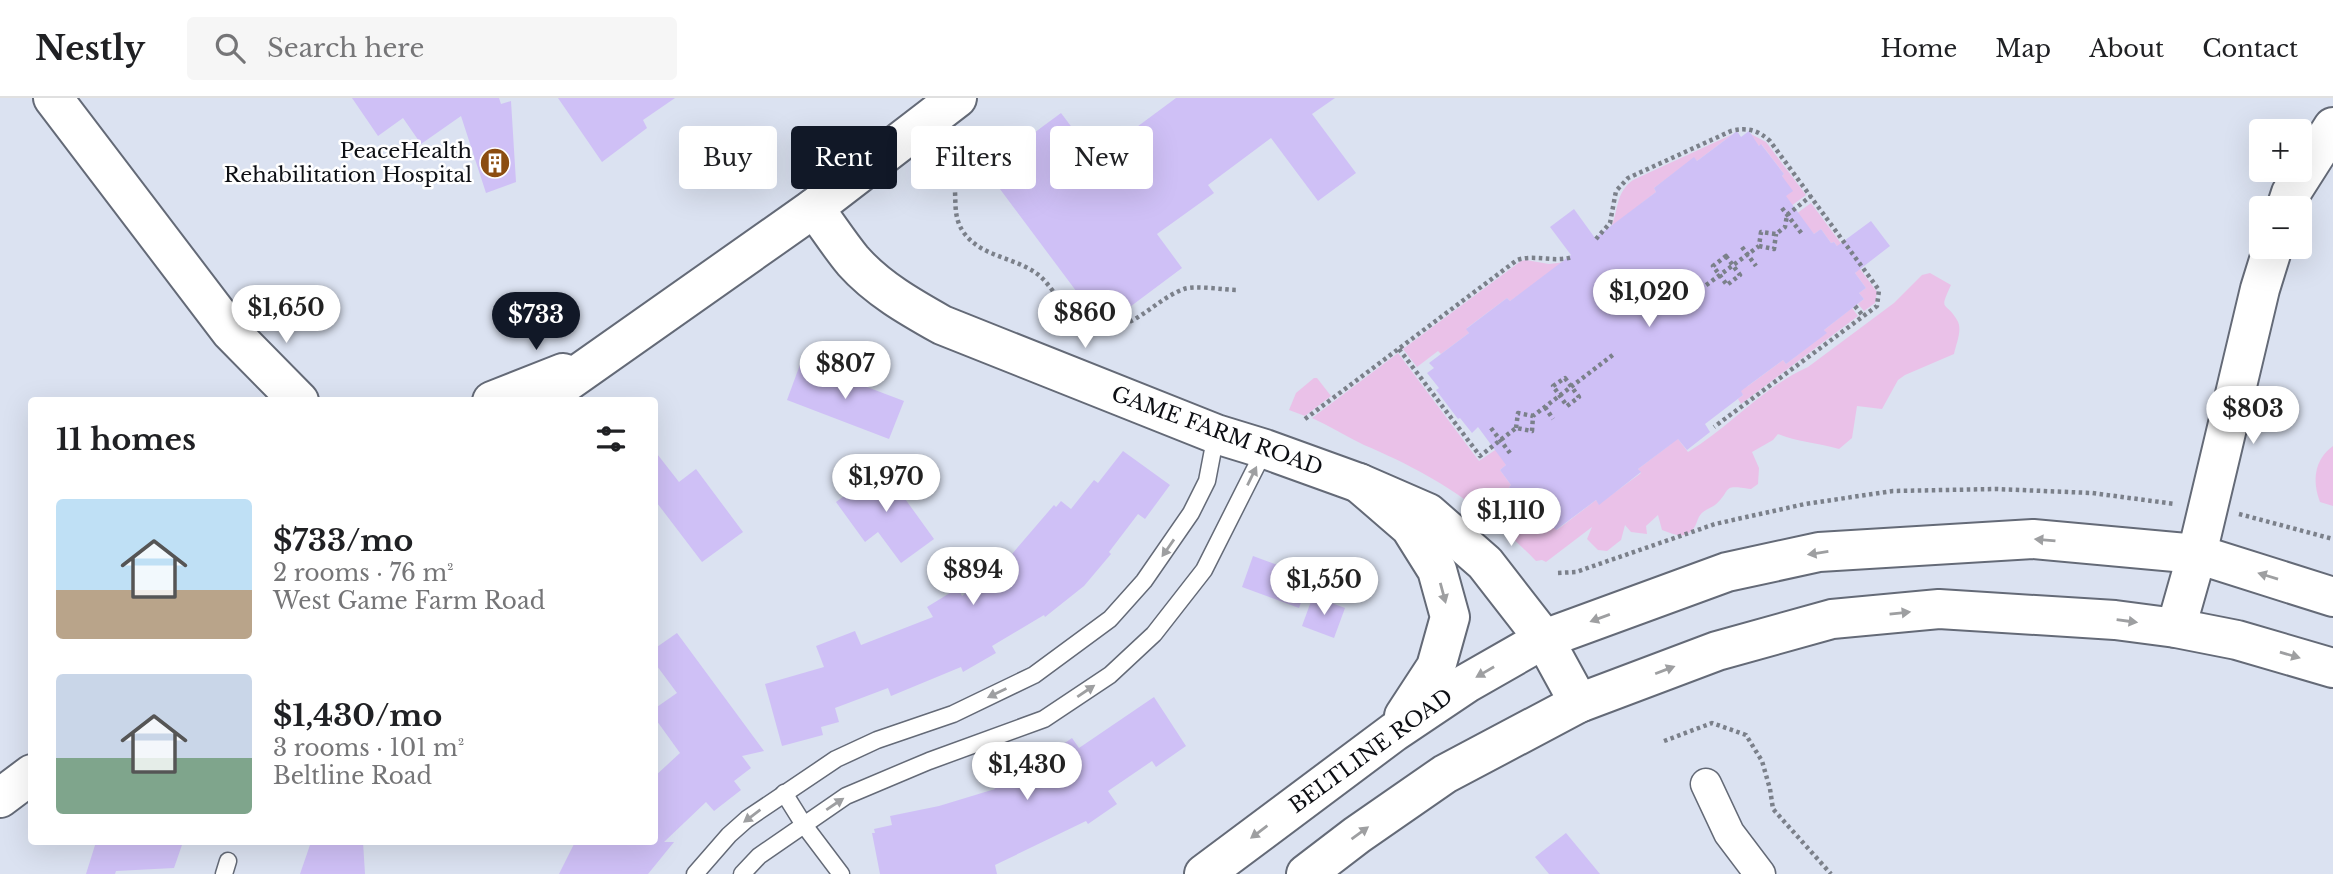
<!DOCTYPE html>
<meta charset="utf-8">
<style>
:root{--surface:#fff;--page:#f6f6f6;--text:#202124;--muted:#757577;--line:#e0e0e0;--accent:#111827}
body{margin:0;font-family:"Libre Baskerville",serif;background:var(--page);color:var(--text);height:100vh;display:flex;flex-direction:column;font-size:26px;white-space:nowrap}
*{box-sizing:border-box;margin:0}
p{font-size:23px;color:var(--muted)}
.icon{flex:none;width:38px;height:38px;fill:none;stroke:currentColor;stroke-width:2;stroke-linecap:round;stroke-linejoin:round}
.map{position:relative;flex:1;overflow:hidden}
.side{position:absolute;left:28px;top:299px;width:630px;height:448px;display:flex;flex-direction:column;background:var(--surface);border-radius:7px;box-shadow:0 7px 28px #0002}
.side>*{flex:none}
.guide{position:absolute;left:679px;top:28px;width:665px;height:63px;display:flex;gap:14px}
.fabs{position:absolute;left:2249px;top:21px;display:grid;gap:14px}
.fabs a{display:grid;place-items:center;width:63px;height:63px;border-radius:7px;background:var(--surface);box-shadow:0 7px 28px #0002;font-size:35px}
.price{position:absolute;translate:-50% -60px;padding:0 16px;border-radius:24px;background:#fff;color:#222;font-size:23px;line-height:46px;filter:drop-shadow(0 2px 4px #0008)}
.price::after{content:'';position:absolute;left:50%;top:42px;width:21px;height:16px;margin-left:-10px;background:inherit;clip-path:polygon(0 0,100% 0,50% 100%)}
.price.current{background:var(--accent);color:#fff}
ul{padding:0;list-style:none}
li{display:flex;align-items:center;gap:21px;height:175px;padding:0 28px}
li span{display:grid;place-items:center;flex:none;width:196px;height:140px;border-radius:7px;color:#555}
li>.icon{margin-inline-start:auto}
span .icon{width:84px;height:84px;fill:#fffc;stroke-width:1}
li b{font-size:30px}
h2{display:flex;justify-content:space-between;align-items:center;height:84px;padding:0 28px;font-size:30px}
.chip{padding:0 24px;border-radius:7px;background:var(--surface);box-shadow:0 7px 28px #0002;font-size:24px;line-height:63px}
.chip.current{background:var(--accent);color:#fff}
header{display:flex;align-items:center;gap:42px;box-sizing:border-box;height:98px;padding:0 35px;background:var(--surface);border-bottom:2px solid var(--line)}
header strong{font-size:33px}
nav{display:flex;gap:38px;margin-inline-start:auto;font-size:24px}
.search{width:490px;height:63px;background:var(--page);display:flex;align-items:center;gap:18px;box-sizing:border-box;padding:0 24px;border-radius:7px;color:var(--muted);font-size:26px}
.map>svg:first-child{display:block}
.green{fill:#eac1e8}
.building{fill:#cfc0f6}
.lines{fill:none;stroke-linecap:round;stroke-linejoin:round}
.lane-casing{stroke:#646a77;stroke-width:19}
.street-casing{stroke:#646a77;stroke-width:33}
.secondary-casing{stroke:#646a77;stroke-width:42}
.primary-casing{stroke:#646a77;stroke-width:42}
.path{stroke:#7b808a;stroke-width:4.5;stroke-dasharray:3.5 3.5;stroke-linecap:butt}
.lane{stroke:#fff;stroke-width:16}
.street{stroke:#fff;stroke-width:30}
.secondary{stroke:#fff;stroke-width:38}
.primary{stroke:#fff;stroke-width:38}
.oneway{fill:#9e9fa1}
.labels{text-anchor:middle;stroke-width:5;stroke-linejoin:round;paint-order:stroke}
.poi-label{font-size:21px;fill:#0d0f14;stroke:#fff;text-anchor:end}
.street-label{font-size:21px;fill:#0d0f14;stroke:#fff}
</style>
<header>
<strong>Nestly</strong>
<div class="search"><svg class="icon" aria-label="search" viewBox="0 0 24 24"><circle cx="10" cy="10" r="6"/><path d="M15 15l6 6"/></svg>Search here</div>
<nav><a>Home</a><a>Map</a><a>About</a><a>Contact</a></nav>
</header>
<div class="map">
<svg width="2333" height="776" viewBox="0 0 2333 776">
<rect width="100%" height="100%" fill="#dbe2f1"/>
<!-- green -->
<g class="green">
<path d="M 1749,35 L 1766,44 L 1806,97 L 1787,111 L 1782,78 L 1784,76 L 1762,47 L 1759,48 Z"/>
<path d="M 1733,36 L 1697,63 L 1694,60 L 1654,90 L 1656,94 L 1611,129 C 1619,112 1615,95 1633,82 Z"/>
<path d="M 1811,105 L 1877,194 L 1875,205 L 1864,213 L 1858,206 L 1864,201 L 1859,195 L 1866,190 L 1855,175 L 1857,173 L 1834,144 L 1831,145 L 1821,131 L 1814,136 L 1796,116 Z"/>
<path d="M 1526,162 L 1549,166 L 1566,164 L 1510,203 L 1507,200 L 1467,230 L 1469,235 L 1441,256 L 1438,253 L 1417,269 L 1403,251 L 1521,163 Z"/>
<path d="M 1930,175 L 1951,187 C 1938,215 1946,202 1957,222 C 1963,231 1956,246 1954,256 L 1905,277 L 1898,282 L 1882,311 L 1857,308 L 1852,340 L 1839,351 C 1819,345 1798,344 1778,336 L 1773,342 L 1752,354 L 1759,370 L 1758,386 L 1751,391 C 1720,386 1733,391 1715,407 C 1711,410 1704,412 1701,416 C 1697,420 1697,427 1693,431 C 1684,442 1673,436 1662,432 L 1658,417 L 1646,428 L 1647,436 L 1631,434 L 1625,427 L 1621,442 L 1607,453 L 1598,452 L 1587,441 L 1592,429 L 1546,464 L 1542,462 L 1536,463 C 1482,408 1435,377 1364,347 C 1347,339 1330,328 1312,320 L 1398,255 L 1479,363 L 1501,348 L 1506,367 L 1500,372 L 1511,387 L 1509,389 L 1531,419 L 1534,417 L 1544,431 L 1551,426 L 1557,432 L 1596,402 L 1599,406 L 1641,375 L 1638,371 L 1671,346 L 1675,337 L 1688,354 C 1730,329 1763,289 1808,269 L 1894,205 L 1922,177 Z"/>
<path d="M 1852,210 L 1858,218 L 1741,306 L 1738,301 L 1743,297 L 1738,290 L 1748,288 L 1783,262 L 1786,266 L 1826,235 L 1824,232 Z"/>
<path d="M 1314,280 L 1317,280 L 1331,298 L 1305,318 L 1289,312 L 1296,295 Z"/>
<path d="M 2333,348 L 2333,408 L 2320,404 C 2312,383 2314,362 2333,348 Z"/>
</g>
<!-- building -->
<g class="building">
<path d="M 352,0 L 499,0 L 501,6 L 511,3 L 516,84 L 486,95 L 461,18 L 421,46 L 403,20 L 378,38 Z"/>
<path d="M 558,0 L 675,0 L 643,22 L 647,30 L 602,64 Z"/>
<path d="M 1176,0 L 1335,0 L 1312,16 L 1356,75 L 1318,103 L 1271,40 L 1208,87 L 1214,95 L 1157,136 L 1182,170 L 1103,229 L 985,71 L 1061,15 L 1095,60 Z"/>
<path d="M 1737,33 L 1741,39 L 1749,33 L 1759,48 L 1761,46 L 1784,76 L 1782,78 L 1793,93 L 1786,98 L 1814,136 L 1821,131 L 1831,145 L 1834,144 L 1837,148 L 1871,123 L 1890,148 L 1855,175 L 1866,190 L 1859,195 L 1864,201 L 1824,232 L 1827,235 L 1786,266 L 1783,262 L 1741,293 L 1743,297 L 1705,326 L 1710,334 L 1687,352 L 1678,341 L 1638,371 L 1641,374 L 1599,407 L 1596,402 L 1556,432 L 1551,426 L 1544,431 L 1534,417 L 1532,419 L 1509,389 L 1511,387 L 1500,372 L 1506,367 L 1478,329 L 1472,335 L 1460,320 L 1458,321 L 1436,292 L 1439,290 L 1427,275 L 1434,270 L 1429,265 L 1469,235 L 1466,231 L 1507,200 L 1510,203 L 1571,157 L 1550,129 L 1574,111 L 1595,140 L 1656,94 L 1654,90 L 1694,59 L 1697,63 Z"/>
<path d="M 801,264 L 904,303 L 889,341 L 787,302 Z"/>
<path d="M 654,352 L 679,384 L 696,371 L 743,434 L 702,464 L 654,401 Z"/>
<path d="M 1123,353 L 1170,387 L 1145,421 L 1138,416 L 1109,454 L 1111,456 L 1084,488 L 1045,519 L 1044,517 L 992,548 L 996,555 L 963,574 L 961,569 L 891,598 L 888,590 L 835,610 L 839,624 L 821,629 L 823,637 L 782,648 L 765,586 L 824,569 L 816,548 L 855,533 L 861,547 L 933,519 L 927,509 L 958,490 L 962,498 L 1012,456 L 1054,407 L 1056,409 L 1061,403 L 1071,411 L 1094,382 L 1098,385 Z"/>
<path d="M 890,365 L 910,393 L 903,398 L 934,441 L 901,465 L 878,434 L 865,444 L 836,404 Z"/>
<path d="M 1253,458 L 1310,479 L 1299,510 L 1242,489 Z"/>
<path d="M 1313,498 L 1345,510 L 1334,540 L 1302,528 Z"/>
<path d="M 677,535 L 764,653 L 742,658 L 751,670 L 734,683 L 741,692 L 714,713 L 706,704 L 664,744 L 674,744 L 648,776 L 559,776 L 575,744 L 654,744 L 654,679 L 680,655 L 654,619 L 654,611 L 677,595 L 654,564 L 654,551 Z"/>
<path d="M 1154,599 L 1186,648 L 1156,669 L 1152,663 L 1108,693 L 1117,706 L 1088,726 L 1086,723 L 995,767 L 997,776 L 880,776 L 872,735 L 875,735 L 874,731 L 892,727 L 890,718 L 939,708 L 995,691 L 990,680 L 1023,665 L 1026,672 L 1072,640 L 1079,650 Z"/>
<path d="M 1566,735 L 1600,776 L 1549,776 L 1535,759 Z"/>
<path d="M 96,744 L 183,744 L 174,770 L 116,773 L 115,776 L 86,776 Z"/>
<path d="M 311,744 L 363,744 L 365,776 L 300,776 Z"/>
</g>
<g class="lines">
<!-- lane casing -->
<g class="lane-casing">
<g id="lane">
<path d="M 784,695 L 804,727 L 841,776"/>
<path d="M 224,776 L 228,763"/>
<path d="M 695,776 L 729,737 L 747,721 L 836,661 L 877,642 L 953,616 L 1034,577 L 1110,521 L 1144,483 L 1191,415 L 1207,383 L 1216,336"/>
<path d="M 742,776 L 759,758 L 846,698 L 929,663 L 1044,621 L 1110,577 L 1154,536 L 1204,472 L 1265,351"/>
</g>
</g>
<!-- street casing -->
<g class="street-casing">
<path id="street" d="M 1706,686 L 1729,735 L 1760,776"/>
</g>
<!-- secondary casing -->
<g class="secondary-casing">
<g id="secondary">
<path d="M 53,0 L 231,234 L 299,303"/>
<path d="M 814,110 C 827,127 839,146 853,163 C 878,191 910,209 942,227 L 1216,336 L 1265,351 L 1359,385 L 1428,415 L 1485,465 L 1544,541 L 1579,605"/>
<path d="M 2286,110 L 2291,95 L 2333,29"/>
<path d="M 492,303 L 563,275"/>
<path d="M 540,303 L 814,110 L 957,0"/>
<path d="M 2176,530 L 2197,456 L 2260,191 L 2273,149"/>
<path d="M 0,700 L 32,676"/>
</g>
</g>
<!-- primary casing -->
<g class="primary-casing">
<g id="primary">
<path d="M 1359,385 L 1410,429 L 1437,472 L 1450,519 L 1436,569 L 1404,618"/>
<path d="M 1204,776 L 1394,634 L 1467,585 L 1544,541 L 1727,474 L 1819,454 L 2033,441 L 2197,456 L 2333,499"/>
<path d="M 1306,776 L 1357,737 L 1445,676 L 1579,605 L 1717,553 L 1832,521 L 1939,511 L 2115,522 L 2176,530 L 2237,542 L 2333,570"/>
</g>
</g>
<!-- path -->
<g class="path">
<path d="M 942,55 C 946,62 951,71 953,79 C 958,99 951,117 964,135 C 983,161 1020,159 1042,180 C 1062,200 1075,239 1110,231 C 1141,224 1157,201 1184,191 C 1196,187 1224,192 1237,192"/>
<path d="M 1782,110 L 1802,136"/>
<path d="M 1596,141 L 1610,125 L 1616,93 L 1628,80 L 1731,33 C 1747,29 1758,32 1770,43 L 1879,192 L 1877,208 L 1714,329"/>
<path d="M 1759,148 L 1774,151 L 1776,136"/>
<path d="M 1742,149 L 1756,168"/>
<path d="M 1726,158 L 1740,177 L 1727,187 L 1713,168 Z"/>
<path d="M 1678,208 L 1759,148 L 1761,134 L 1776,136 L 1785,129 L 1787,117 L 1811,98"/>
<path d="M 1855,208 L 1863,218"/>
<path d="M 1399,251 L 1480,358 L 1516,330 L 1532,333 L 1533,318 L 1614,256"/>
<path d="M 1565,280 L 1579,299 L 1567,308 L 1553,288 Z"/>
<path d="M 1545,309 L 1553,321"/>
<path d="M 1305,321 L 1517,162 C 1535,156 1554,165 1572,159"/>
<path d="M 1491,330 L 1510,355"/>
<path d="M 1516,330 L 1518,315 L 1533,318"/>
<path d="M 2239,416 L 2333,441"/>
<path d="M 1558,475 L 1576,474 L 1715,426 L 1805,406 L 1893,393 L 1996,391 L 2092,395 L 2175,406"/>
<path d="M 1664,643 L 1712,625 L 1746,637 L 1762,663 L 1770,691 L 1773,711 L 1831,776"/>
</g>
<!-- lane -->
<use href="#lane" class="lane"/>
<!-- street -->
<use href="#street" class="street"/>
<!-- secondary -->
<use href="#secondary" class="secondary"/>
<!-- primary -->
<use href="#primary" class="primary"/>
</g>
<!-- one-way arrows -->
<defs><path id="oneway-solid" d="M-6-.8H1V-3.2L6.5 0L1 3.2V.8H-6Z" transform="scale(1.75)"/></defs>
<g class="oneway">
<use href="#oneway-solid" transform="translate(1252 378) rotate(-64)"/>
<use href="#oneway-solid" transform="translate(2045 442) rotate(-175)"/>
<use href="#oneway-solid" transform="translate(1168 450) rotate(125)"/>
<use href="#oneway-solid" transform="translate(1818 455) rotate(171)"/>
<use href="#oneway-solid" transform="translate(2268 478) rotate(-163)"/>
<use href="#oneway-solid" transform="translate(1443 495) rotate(75)"/>
<use href="#oneway-solid" transform="translate(1900 515) rotate(-6)"/>
<use href="#oneway-solid" transform="translate(1600 520) rotate(160)"/>
<use href="#oneway-solid" transform="translate(2127 523) rotate(8)"/>
<use href="#oneway-solid" transform="translate(2290 557) rotate(16)"/>
<use href="#oneway-solid" transform="translate(1665 572) rotate(-21)"/>
<use href="#oneway-solid" transform="translate(1485 574) rotate(150)"/>
<use href="#oneway-solid" transform="translate(1086 593) rotate(-34)"/>
<use href="#oneway-solid" transform="translate(997 595) rotate(154)"/>
<use href="#oneway-solid" transform="translate(835 706) rotate(-34)"/>
<use href="#oneway-solid" transform="translate(752 718) rotate(143)"/>
<use href="#oneway-solid" transform="translate(1259 734) rotate(143)"/>
<use href="#oneway-solid" transform="translate(1360 735) rotate(-36)"/>
</g>
<!-- icons -->
<defs>
<g id="building-disc" transform="scale(1.575)"><circle r="9.5" fill="#8b4d11" stroke="#fff"/><path d="M-4-6H4V6H1V3H-1V6H-4ZM-2.5-4.3h1.7v1.8h-1.7ZM.8-4.3h1.7v1.8H.8ZM-2.5-1h1.7V.8h-1.7ZM.8-1h1.7V.8H.8Z" fill="#fff"/></g>
</defs>
<g fill-rule="evenodd">
<use href="#building-disc" x="495" y="65"/>
</g>
<g class="labels">
<!-- poi labels -->
<g class="poi-label">
<text x="472" y="60">PeaceHealth<tspan x="472" dy="24">Rehabilitation Hospital</tspan></text>
</g>
<!-- street labels -->
<g class="street-label">
<text transform="translate(1217 333) rotate(20)" y="7">GAME FARM ROAD</text>
<text transform="translate(1371 653) rotate(-36)" y="7">BELTLINE ROAD</text>
</g>
</g>
</svg>
<div class="fabs">
<a>+</a>
<a>−</a>
</div>
<b class="price" style="left:1649px;top:231px">$1,020</b>
<b class="price" style="left:286px;top:247px">$1,650</b>
<b class="price" style="left:1085px;top:252px">$860</b>
<b class="price current" style="left:536px;top:254px">$733</b>
<b class="price" style="left:845px;top:303px">$807</b>
<b class="price" style="left:2253px;top:348px">$803</b>
<b class="price" style="left:886px;top:416px">$1,970</b>
<b class="price" style="left:1511px;top:450px">$1,110</b>
<b class="price" style="left:973px;top:509px">$894</b>
<b class="price" style="left:1324px;top:519px">$1,550</b>
<b class="price" style="left:1027px;top:704px">$1,430</b>
<div class="guide">
<a class="chip">Buy</a>
<a class="chip current">Rent</a>
<a class="chip">Filters</a>
<a class="chip">New</a>
</div>
<section class="side">
<h2>11 homes<svg class="icon" aria-label="filters" viewBox="0 0 24 24"><path d="M4 7h16M4 17h16"/><circle cx="9" cy="7" r="2"/><circle cx="15" cy="17" r="2"/></svg></h2>
<ul>
<li><span style="background:linear-gradient(#bfe0f5 65%,#b9a48a 0)"><svg class="icon" aria-label="home" viewBox="0 0 24 24"><path d="M3 11l9-7 9 7M6 9v11h12V9"/></svg></span><div><b>$733/mo</b><p>2 rooms · 76 m²</p><p>West Game Farm Road</p></div></li>
<li><span style="background:linear-gradient(#c9d6e8 60%,#7fa58c 0)"><svg class="icon" aria-label="home" viewBox="0 0 24 24"><path d="M3 11l9-7 9 7M6 9v11h12V9"/></svg></span><div><b>$1,430/mo</b><p>3 rooms · 101 m²</p><p>Beltline Road</p></div></li>
</ul>
</section>
</div>
